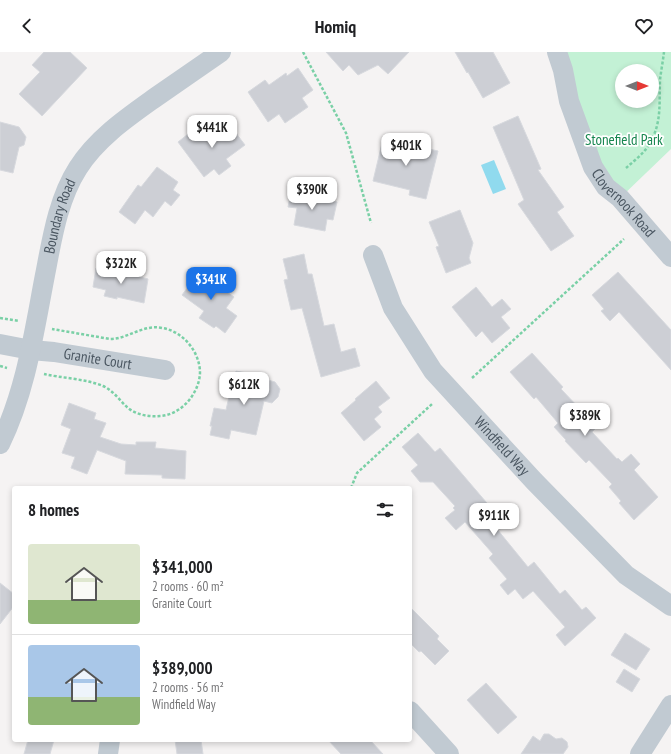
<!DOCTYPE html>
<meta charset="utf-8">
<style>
:root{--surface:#fff;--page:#f2f2f2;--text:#202124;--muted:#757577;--line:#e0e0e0;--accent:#1a73e8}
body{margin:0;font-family:"PT Sans Narrow",sans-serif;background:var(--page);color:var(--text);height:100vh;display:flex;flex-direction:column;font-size:15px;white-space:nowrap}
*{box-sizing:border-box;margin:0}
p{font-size:13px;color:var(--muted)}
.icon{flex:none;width:22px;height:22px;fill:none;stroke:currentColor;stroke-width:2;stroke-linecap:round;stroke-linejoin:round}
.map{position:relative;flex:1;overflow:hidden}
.details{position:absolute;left:12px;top:434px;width:400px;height:256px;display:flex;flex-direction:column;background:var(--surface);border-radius:4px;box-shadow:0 2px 6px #0003}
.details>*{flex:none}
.needle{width:26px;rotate:90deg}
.tools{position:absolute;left:615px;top:12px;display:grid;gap:8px}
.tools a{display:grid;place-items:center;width:44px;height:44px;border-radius:50%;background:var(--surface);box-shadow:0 2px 6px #0003;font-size:20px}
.price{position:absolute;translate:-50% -34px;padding:0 9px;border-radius:8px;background:#fff;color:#222;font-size:13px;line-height:26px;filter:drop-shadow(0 1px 2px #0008)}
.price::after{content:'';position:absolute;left:50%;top:24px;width:12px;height:9px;margin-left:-6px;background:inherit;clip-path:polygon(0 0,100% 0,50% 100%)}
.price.on{background:var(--accent);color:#fff}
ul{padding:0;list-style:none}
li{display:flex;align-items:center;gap:12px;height:100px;padding:0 16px}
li+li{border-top:1px solid var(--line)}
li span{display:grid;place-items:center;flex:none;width:112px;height:80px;border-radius:4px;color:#555}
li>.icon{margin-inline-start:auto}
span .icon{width:48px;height:48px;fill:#fffc;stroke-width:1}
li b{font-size:17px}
h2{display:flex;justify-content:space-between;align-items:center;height:48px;padding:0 16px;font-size:17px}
header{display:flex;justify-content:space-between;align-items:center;height:52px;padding:0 16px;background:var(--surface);font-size:18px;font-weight:700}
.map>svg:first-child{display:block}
.green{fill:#c3f1d5;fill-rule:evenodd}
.water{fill:#90daee}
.building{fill:#cdcfd5;stroke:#d7d9de}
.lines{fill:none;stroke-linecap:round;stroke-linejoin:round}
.path{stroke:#7ad0a6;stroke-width:2.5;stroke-dasharray:3 2;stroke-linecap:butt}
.street{stroke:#c1cad2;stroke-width:20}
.labels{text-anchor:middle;stroke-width:3.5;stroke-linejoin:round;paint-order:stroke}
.park-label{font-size:15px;fill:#17864f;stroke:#fff}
.street-label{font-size:15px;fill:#4a5661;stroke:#fff}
</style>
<header><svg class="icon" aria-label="back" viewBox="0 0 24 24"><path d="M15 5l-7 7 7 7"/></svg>Homiq<svg class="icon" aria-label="heart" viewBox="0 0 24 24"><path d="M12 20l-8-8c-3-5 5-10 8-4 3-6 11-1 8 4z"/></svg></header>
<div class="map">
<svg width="671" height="702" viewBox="0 0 671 702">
<rect width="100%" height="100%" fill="#f5f3f3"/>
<!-- green -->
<path class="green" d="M 557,0 L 671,0 L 671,97 L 620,146 L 606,135 ZM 622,19 L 652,19 L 652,49 L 622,49 Z"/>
<!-- water -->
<path class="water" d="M 494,108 L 506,137 L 493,142 L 481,113 Z"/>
<!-- building -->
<g class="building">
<path d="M 44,0 L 70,0 L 87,16 L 42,64 L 19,42 L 40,20 L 32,13 Z"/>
<path d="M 326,0 L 409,0 L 388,22 L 378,13 L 358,23 L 349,13 L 343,19 Z"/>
<path d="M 455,0 L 493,0 L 510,31 L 483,46 L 468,20 L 467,21 Z"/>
<path d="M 298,16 L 313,38 L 302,46 L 308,55 L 285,71 L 279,62 L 268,70 L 248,40 L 265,28 L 269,33 L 286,21 L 287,24 Z"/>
<path d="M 518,64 L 541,117 L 538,118 L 564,155 L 557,160 L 574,184 L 551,199 L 518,152 L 524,148 L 493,75 Z"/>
<path d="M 0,70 L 19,75 L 26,85 L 24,93 L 19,95 L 13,121 L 0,118 Z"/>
<path d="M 229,72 L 245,93 L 226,107 L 231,114 L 219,123 L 214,117 L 204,125 L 178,90 L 197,75 L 204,85 L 217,75 L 219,79 Z"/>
<path d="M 383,87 L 420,96 L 420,95 L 438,99 L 426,147 L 409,143 L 410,138 L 373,129 Z"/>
<path d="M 157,115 L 178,130 L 173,138 L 180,143 L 171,154 L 165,149 L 153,165 L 145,158 L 135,172 L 119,160 L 138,133 L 141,135 Z"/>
<path d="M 291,140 L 337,150 L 333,168 L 327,167 L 325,179 L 294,173 L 297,156 L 288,155 Z"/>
<path d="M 460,158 L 473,191 L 469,206 L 471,211 L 446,221 L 436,195 L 439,194 L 429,170 Z"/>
<path d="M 304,202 L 308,222 L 312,222 L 324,274 L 334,272 L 341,300 L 355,296 L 360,314 L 321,325 L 302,256 L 291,258 L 284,228 L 288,227 L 283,207 Z"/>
<path d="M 96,216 L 140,223 L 140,225 L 148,227 L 144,251 L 117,245 L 117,247 L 104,244 L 106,238 L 93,235 Z"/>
<path d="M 199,220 L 206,225 L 210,221 L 223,231 L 220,235 L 234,245 L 226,256 L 237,264 L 225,281 L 216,274 L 214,276 L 199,266 L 204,259 L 182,243 Z"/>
<path d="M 618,220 L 671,278 L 671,318 L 619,260 L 610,269 L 601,259 L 604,257 L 592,243 Z"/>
<path d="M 476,235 L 492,255 L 502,247 L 511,257 L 501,265 L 510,276 L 492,291 L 482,279 L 476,285 L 452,255 Z"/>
<path d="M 532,301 L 563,335 L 561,337 L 597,375 L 592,380 L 617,407 L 618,406 L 622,410 L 631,402 L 640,412 L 634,418 L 658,445 L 634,468 L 619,451 L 621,449 L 609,435 L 612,432 L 589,408 L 586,411 L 565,389 L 566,388 L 554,375 L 558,371 L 536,345 L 534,347 L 510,320 Z"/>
<path d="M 236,319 L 257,323 L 257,325 L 275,330 L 280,337 L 278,345 L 272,351 L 264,349 L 256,383 L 231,378 L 229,387 L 210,383 L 212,374 L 210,374 L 214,356 L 226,358 L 230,340 L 232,340 Z"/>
<path d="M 376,329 L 390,346 L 378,355 L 382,360 L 374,367 L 381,375 L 364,389 L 341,361 L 356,348 L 355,347 Z"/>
<path d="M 69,351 L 96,361 L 94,367 L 106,371 L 100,385 L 121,392 L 136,393 L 136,390 L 156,390 L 155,396 L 186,399 L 185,427 L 162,426 L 162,423 L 125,422 L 126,409 L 97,398 L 87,422 L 71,416 L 75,405 L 62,401 L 71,377 L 61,373 Z"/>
<path d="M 418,381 L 435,400 L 440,396 L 504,471 L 497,477 L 528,515 L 534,510 L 560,542 L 565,538 L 582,558 L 586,555 L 596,566 L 565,594 L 556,583 L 565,575 L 533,539 L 523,547 L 515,537 L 508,543 L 500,533 L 507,527 L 489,506 L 493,502 L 465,470 L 456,478 L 445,466 L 455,458 L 453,456 L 455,454 L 433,430 L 420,430 L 411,419 L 418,413 L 402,395 Z"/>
<path d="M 0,531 L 14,542 L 14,554 L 0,572 Z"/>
<path d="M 410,555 L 439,584 L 437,587 L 449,599 L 435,613 L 421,599 L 419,600 L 410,591 Z"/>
<path d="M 625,581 L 650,597 L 636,618 L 611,603 Z"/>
<path d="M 624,617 L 640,627 L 632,640 L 616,630 Z"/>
<path d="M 486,631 L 517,665 L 498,682 L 467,648 Z"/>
<path d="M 544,682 L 549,682 L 556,687 L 562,686 L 567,690 L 568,695 L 563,702 L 521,702 L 533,684 L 540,689 Z"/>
<path d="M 28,688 L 54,688 L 50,702 L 24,702 Z"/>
<path d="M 175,688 L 201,688 L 203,702 L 177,702 Z"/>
<path d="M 328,688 L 370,688 L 383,702 L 341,702 Z"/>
</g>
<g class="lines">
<!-- path -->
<g class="path">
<path d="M 303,0 L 346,81 L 371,171"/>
<path d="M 626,116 C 635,108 646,100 651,89 C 662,69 659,49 660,28 C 661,19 663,9 664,0"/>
<path d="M 0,266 L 19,269"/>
<path d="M 0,314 L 7,316"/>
<path d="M 44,322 C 61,326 87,327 103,334 C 114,339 120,349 128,356 C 137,363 149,365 160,364 C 181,363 199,342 200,321 C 200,300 183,279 162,276 C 143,272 128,287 110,287 L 52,277"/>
<path d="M 472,326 L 624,187"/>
<path d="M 351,436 L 357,421 L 432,352"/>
</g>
<!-- street -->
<g class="street">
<path id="s1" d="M 557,0 L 563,18 L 569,49 L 593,115 L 606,135 L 620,146 L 671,205"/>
<path id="s2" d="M 373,203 L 393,256 L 433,319 L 534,429 L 626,523 L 671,554"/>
<path id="s3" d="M 0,292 L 31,298 L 54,300 L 165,318"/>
<path id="s4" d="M 0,392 C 26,339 34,280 45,223 C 52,187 58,147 78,116 C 97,86 128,65 156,45 C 178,30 199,15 221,0"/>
<path d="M 410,659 L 449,702"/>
<path d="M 108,702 L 110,688"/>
<path d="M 640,702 L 671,653"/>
</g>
</g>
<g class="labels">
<!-- park labels -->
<g class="park-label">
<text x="624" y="93">Stonefield Park</text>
</g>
<!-- street labels -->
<g class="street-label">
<text dy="5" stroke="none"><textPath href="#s1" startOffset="168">Clovernook Road</textPath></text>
<text dy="5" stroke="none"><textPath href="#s4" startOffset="236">Boundary Road</textPath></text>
<text dy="5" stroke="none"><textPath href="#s3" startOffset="99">Granite Court</textPath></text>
<text dy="5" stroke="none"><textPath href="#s2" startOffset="233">Windfield Way</textPath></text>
</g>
</g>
</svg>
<div class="tools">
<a><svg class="needle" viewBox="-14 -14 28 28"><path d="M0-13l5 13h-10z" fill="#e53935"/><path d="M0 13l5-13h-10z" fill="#757577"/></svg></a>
</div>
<b class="price" style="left:212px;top:97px">$441K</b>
<b class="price" style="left:406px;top:115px">$401K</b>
<b class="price" style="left:312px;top:159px">$390K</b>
<b class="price" style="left:121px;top:233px">$322K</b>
<b class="price on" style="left:211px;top:249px">$341K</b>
<b class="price" style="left:244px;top:354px">$612K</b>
<b class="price" style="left:585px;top:385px">$389K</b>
<b class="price" style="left:494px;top:485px">$911K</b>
<section class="details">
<h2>8 homes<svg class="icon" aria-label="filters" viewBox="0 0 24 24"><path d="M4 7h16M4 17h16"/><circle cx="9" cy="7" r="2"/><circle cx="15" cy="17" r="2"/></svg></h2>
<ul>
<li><span style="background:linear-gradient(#dfe7d0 70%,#8fb573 0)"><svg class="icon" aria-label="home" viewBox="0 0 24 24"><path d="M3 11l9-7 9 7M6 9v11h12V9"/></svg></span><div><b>$341,000</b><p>2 rooms · 60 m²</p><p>Granite Court</p></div></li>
<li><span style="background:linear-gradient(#a9c7e8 65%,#8fb573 0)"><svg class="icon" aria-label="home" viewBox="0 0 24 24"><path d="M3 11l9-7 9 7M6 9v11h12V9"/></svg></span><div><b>$389,000</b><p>2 rooms · 56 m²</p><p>Windfield Way</p></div></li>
</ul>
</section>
</div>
